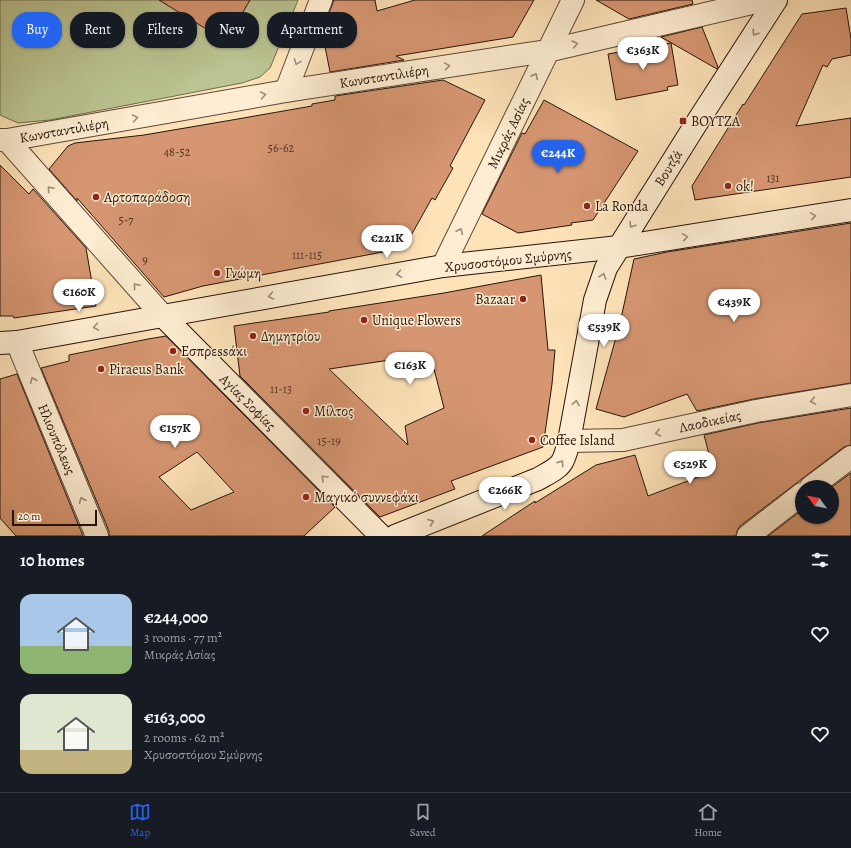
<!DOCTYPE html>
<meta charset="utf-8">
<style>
:root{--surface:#171b24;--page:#20242c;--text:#f1f3f6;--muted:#9ea1a6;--line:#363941;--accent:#2563eb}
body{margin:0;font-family:Alegreya,serif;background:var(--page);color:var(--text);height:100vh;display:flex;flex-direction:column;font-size:15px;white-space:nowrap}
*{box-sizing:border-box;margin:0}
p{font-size:13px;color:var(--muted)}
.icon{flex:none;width:22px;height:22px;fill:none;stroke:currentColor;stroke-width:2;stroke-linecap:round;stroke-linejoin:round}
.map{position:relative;height:536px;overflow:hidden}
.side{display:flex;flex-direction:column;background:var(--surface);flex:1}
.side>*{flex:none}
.hud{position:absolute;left:12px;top:12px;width:400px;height:36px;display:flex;gap:8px}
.needle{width:26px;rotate:302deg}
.controls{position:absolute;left:795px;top:480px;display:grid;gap:8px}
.controls a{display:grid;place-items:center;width:44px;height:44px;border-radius:50%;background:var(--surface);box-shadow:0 1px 3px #0004;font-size:20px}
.scale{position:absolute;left:12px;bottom:10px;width:85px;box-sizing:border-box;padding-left:4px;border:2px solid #27130a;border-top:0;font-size:11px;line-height:14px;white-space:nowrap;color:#27130a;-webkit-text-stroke:3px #feedd2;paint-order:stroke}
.price{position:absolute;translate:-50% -34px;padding:0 9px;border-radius:14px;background:#fff;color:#222;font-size:13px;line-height:26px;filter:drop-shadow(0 1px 2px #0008)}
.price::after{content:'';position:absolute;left:50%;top:24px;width:12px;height:9px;margin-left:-6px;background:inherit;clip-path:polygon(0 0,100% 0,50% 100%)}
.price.active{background:var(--accent);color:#fff}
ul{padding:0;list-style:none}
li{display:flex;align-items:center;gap:12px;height:100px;padding:0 20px}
li span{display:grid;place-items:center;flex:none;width:112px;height:80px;border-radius:12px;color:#555}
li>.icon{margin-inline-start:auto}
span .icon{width:48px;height:48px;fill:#fffc;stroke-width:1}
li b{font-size:17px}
h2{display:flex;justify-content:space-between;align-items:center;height:48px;padding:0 20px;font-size:17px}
.pill{padding:0 14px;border-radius:16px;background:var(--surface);box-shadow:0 1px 3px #0004;font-size:14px;line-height:36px}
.pill.active{background:var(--accent);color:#fff}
.dock{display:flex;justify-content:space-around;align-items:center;height:56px;border-top:1px solid var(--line);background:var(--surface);font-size:11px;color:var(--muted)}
.dock a{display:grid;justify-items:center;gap:2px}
.dock .active{color:var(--accent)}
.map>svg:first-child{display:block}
.green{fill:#bbc593;stroke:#716c4e}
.building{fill:#d69672;stroke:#27130a;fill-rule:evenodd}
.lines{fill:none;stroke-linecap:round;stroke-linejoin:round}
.street-casing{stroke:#5d4736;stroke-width:24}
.secondary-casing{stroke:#27130a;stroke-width:24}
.street{stroke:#feedd2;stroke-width:22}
.secondary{stroke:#feedd2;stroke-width:22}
.oneway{stroke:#9d8b78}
.poi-dot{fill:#8f2418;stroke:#feedd2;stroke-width:1.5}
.labels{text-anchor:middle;stroke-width:3;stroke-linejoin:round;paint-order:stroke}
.number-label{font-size:12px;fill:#533424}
.street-label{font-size:14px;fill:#27130a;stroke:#feedd2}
.poi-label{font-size:14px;fill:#27130a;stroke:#feedd2;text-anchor:start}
</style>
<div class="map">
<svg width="851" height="536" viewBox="0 0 851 536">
<rect width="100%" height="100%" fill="#fee3b9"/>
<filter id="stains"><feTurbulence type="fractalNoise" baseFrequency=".005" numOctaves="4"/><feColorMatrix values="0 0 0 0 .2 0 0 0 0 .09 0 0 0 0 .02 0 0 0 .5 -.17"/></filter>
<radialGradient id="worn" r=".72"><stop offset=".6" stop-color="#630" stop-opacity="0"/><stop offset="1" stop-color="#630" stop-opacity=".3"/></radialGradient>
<!-- green -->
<path class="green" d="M 0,0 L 298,0 L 270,68 L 260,77 L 242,83 L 50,120 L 18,123 L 0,115 Z"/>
<!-- building -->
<g class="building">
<path d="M 159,0 L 250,0 L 227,39 L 203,27 Z"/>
<path d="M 334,0 L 375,0 L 377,11 L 415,0 L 534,0 L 513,37 L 396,56 L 404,60 L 330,72 L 322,31 Z"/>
<path d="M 596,0 L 692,0 L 693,4 L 629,19 Z"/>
<path d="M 846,8 L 851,39 L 851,55 L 832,59 L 827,67 L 823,65 L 796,126 L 851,118 L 851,177 L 695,200 L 692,186 L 743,104 L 744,105 L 802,14 Z"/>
<path d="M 702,27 L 718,67 L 717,69 L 661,37 Z"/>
<path d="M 671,43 L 678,85 L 667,87 L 668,90 L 616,100 L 608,54 Z"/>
<path d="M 443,80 L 485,100 L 450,166 L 453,168 L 435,200 L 432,198 L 404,248 L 203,286 L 164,297 L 77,198 L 77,201 L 49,169 L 68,146 L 75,143 L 144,135 L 232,120 L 312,106 L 312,104 L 335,100 L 335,96 Z"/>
<path d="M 544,100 L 638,151 L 593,220 L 571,223 L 572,225 L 518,233 L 482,214 L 522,133 L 525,134 Z"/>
<path d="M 0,165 L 29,194 L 33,189 L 86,248 L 96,306 L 14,318 L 13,316 L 0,316 Z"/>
<path d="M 851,223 L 851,383 L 754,399 L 697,411 L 687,394 L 624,417 L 596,409 L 620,323 L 634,259 L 667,252 Z"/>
<path d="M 541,275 L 548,350 L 555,350 L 552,384 L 543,447 L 451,481 L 455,489 L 380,517 L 240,376 L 234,326 L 329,312 L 329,311 L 444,293 ZM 397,359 L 398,369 L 429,365 L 430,370 L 434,369 L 444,408 L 405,426 L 408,445 L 329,369 Z"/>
<path d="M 166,336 L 335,507 L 304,536 L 109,536 L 109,531 L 41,368 L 69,361 L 69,355 L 148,339 ZM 197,452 L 234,492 L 191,510 L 159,477 Z"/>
<path d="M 17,374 L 83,536 L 16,536 L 0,518 L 0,379 Z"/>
<path d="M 851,408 L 851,445 L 844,447 L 740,526 L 737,531 L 736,536 L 482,536 L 535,501 L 535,503 L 596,465 L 635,455 L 648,496 L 706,474 L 703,466 L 707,465 L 705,459 L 710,458 L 704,435 L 758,423 Z"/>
<path d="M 851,473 L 851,536 L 768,536 L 802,510 L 802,517 L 832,517 L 832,487 Z"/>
</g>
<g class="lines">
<!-- street casing -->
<g class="street-casing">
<g id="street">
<path d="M 286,91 L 321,0"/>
<path d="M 0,140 L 7,140 L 286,91 L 547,51 L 765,0"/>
<path d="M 7,140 L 162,315"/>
<path d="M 443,266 L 573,0"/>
<path d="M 17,342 L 97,536"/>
<path d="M 569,441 L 623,440 L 756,411 L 851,395"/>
<path d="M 811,487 L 851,457"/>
<path d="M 748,536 L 802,494"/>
</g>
</g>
<!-- secondary casing -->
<g class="secondary-casing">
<g id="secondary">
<path d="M 162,315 L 381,536"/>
<path d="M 0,343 L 17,342 L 443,266 L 619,247 L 851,210"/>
<path d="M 395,536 L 538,479 C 561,466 563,467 569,441 L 595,300 L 606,268 L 696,124 L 776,0"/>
</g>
</g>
<!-- street -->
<use href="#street" class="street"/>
<!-- secondary -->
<use href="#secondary" class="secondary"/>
</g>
<!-- one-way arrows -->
<defs><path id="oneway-chevron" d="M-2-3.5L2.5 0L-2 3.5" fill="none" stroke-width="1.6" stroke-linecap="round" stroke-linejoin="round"/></defs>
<g class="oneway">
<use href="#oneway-chevron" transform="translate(755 33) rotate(123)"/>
<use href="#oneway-chevron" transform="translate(575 44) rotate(-13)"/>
<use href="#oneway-chevron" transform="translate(297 62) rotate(111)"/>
<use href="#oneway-chevron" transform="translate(447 66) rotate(-9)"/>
<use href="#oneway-chevron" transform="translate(535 76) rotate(-64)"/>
<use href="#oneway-chevron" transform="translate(263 95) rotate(-10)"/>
<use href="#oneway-chevron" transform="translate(135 118) rotate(-10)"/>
<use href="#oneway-chevron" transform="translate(50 189) rotate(-131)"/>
<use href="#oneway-chevron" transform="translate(813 216) rotate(-9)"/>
<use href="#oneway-chevron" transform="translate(632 225) rotate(122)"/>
<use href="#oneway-chevron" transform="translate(460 231) rotate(-64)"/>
<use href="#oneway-chevron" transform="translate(685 237) rotate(-9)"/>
<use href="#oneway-chevron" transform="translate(399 274) rotate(170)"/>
<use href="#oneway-chevron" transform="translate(603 276) rotate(-71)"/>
<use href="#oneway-chevron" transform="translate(136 286) rotate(-131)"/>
<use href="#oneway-chevron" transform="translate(271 296) rotate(170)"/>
<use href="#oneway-chevron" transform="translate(96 327) rotate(170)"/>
<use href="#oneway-chevron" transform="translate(33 380) rotate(-113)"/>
<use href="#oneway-chevron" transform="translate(813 401) rotate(170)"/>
<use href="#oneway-chevron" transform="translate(576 403) rotate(-80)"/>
<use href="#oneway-chevron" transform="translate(658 433) rotate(168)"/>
<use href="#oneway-chevron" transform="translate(561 463) rotate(-55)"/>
<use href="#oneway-chevron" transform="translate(324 478) rotate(-135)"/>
<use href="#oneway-chevron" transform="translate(82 500) rotate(-113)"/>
<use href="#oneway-chevron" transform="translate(431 522) rotate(-22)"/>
</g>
<!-- markers -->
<g class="poi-dot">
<rect x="679" y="117" width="8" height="8" rx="2"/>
<circle cx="728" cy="186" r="4"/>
<circle cx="96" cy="197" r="4"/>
<circle cx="587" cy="206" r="4"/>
<circle cx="217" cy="273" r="4"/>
<circle cx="523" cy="299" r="4"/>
<circle cx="364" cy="320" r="4"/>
<circle cx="253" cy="336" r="4"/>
<circle cx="173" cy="351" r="4"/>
<circle cx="101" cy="369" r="4"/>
<circle cx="306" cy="411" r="4"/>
<circle cx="532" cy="440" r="4"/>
<circle cx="306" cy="497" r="4"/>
</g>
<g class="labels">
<!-- number labels -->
<g class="number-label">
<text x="281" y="152">56-62</text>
<text x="177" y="156">48-52</text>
<text x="773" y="182">131</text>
<text x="126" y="224">5-7</text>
<text x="307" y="259">111-115</text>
<text x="145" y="264">9</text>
<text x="281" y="393">11-13</text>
<text x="329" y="445">15-19</text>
</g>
<!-- street labels -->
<g class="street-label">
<text transform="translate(384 76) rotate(-9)" y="5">Κωνσταντιλιέρη</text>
<text transform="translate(64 130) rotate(-10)" y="5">Κωνσταντιλιέρη</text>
<text transform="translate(508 133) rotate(-64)" y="5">Μικράς Ασίας</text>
<text transform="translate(668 168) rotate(-58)" y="5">Βουτζά</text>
<text transform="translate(508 260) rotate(-6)" y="5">Χρυσοστόμου Σμύρνης</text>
<text transform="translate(248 402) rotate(45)" y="5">Αγίας Σοφίας</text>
<text transform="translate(710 421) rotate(-12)" y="5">Λαοδικείας</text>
<text transform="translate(57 439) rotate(67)" y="5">Ηλιουπόλεως</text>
</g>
<!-- poi labels -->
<g class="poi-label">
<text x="691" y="126">ΒΟΥΤΖΑ</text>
<text x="736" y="191">ok!</text>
<text x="104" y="202">Αρτοπαράδοση</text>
<text x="595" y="211">La Ronda</text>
<text x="225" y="278">Γνώμη</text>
<text x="515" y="304" text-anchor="end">Bazaar</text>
<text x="372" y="325">Unique Flowers</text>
<text x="261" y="341">Δημητρίου</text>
<text x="181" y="356">Εσπρεssάκι</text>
<text x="109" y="374">Piraeus Bank</text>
<text x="314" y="416">Μίλτος</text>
<text x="540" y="445">Coffee Island</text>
<text x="314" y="502">Μαγικό συννεφάκι</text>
</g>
</g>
<rect width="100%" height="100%" filter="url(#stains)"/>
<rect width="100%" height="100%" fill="url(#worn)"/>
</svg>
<div class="controls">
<a><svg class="needle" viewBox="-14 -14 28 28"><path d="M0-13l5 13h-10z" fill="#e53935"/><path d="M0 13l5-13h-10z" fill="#9ea1a6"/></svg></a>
</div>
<div class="scale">20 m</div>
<b class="price" style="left:643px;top:71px">€363K</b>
<b class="price active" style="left:558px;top:174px">€244K</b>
<b class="price" style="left:387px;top:259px">€221K</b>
<b class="price" style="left:79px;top:313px">€160K</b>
<b class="price" style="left:734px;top:323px">€439K</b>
<b class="price" style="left:604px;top:348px">€539K</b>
<b class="price" style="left:410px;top:386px">€163K</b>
<b class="price" style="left:175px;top:449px">€157K</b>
<b class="price" style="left:690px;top:485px">€529K</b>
<b class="price" style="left:505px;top:511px">€266K</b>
<div class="hud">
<a class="pill active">Buy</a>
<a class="pill">Rent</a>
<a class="pill">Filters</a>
<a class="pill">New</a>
<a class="pill">Apartment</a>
</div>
</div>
<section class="side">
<h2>10 homes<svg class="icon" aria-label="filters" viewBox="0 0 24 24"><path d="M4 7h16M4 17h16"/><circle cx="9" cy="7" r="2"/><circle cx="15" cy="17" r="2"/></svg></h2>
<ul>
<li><span style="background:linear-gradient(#a9c7e8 65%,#8fb573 0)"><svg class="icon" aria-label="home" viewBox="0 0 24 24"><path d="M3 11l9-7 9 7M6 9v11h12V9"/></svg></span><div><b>€244,000</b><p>3 rooms · 77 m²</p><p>Μικράς Ασίας</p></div><svg class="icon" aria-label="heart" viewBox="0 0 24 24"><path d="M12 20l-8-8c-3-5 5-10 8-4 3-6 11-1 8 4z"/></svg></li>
<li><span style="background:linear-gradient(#dfe7d0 70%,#c2b280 0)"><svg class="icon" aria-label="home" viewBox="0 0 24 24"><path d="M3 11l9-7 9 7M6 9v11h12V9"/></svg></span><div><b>€163,000</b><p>2 rooms · 62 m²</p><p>Χρυσοστόμου Σμύρνης</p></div><svg class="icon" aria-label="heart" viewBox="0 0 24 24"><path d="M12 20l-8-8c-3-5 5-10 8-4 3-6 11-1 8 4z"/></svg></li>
</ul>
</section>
<nav class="dock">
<a class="active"><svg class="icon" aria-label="map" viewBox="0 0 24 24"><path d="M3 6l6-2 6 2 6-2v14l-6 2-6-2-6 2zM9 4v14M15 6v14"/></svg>Map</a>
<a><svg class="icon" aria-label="saved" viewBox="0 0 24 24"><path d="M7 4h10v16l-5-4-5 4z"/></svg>Saved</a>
<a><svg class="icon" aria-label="home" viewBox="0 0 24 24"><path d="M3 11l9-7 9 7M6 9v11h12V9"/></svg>Home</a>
</nav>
